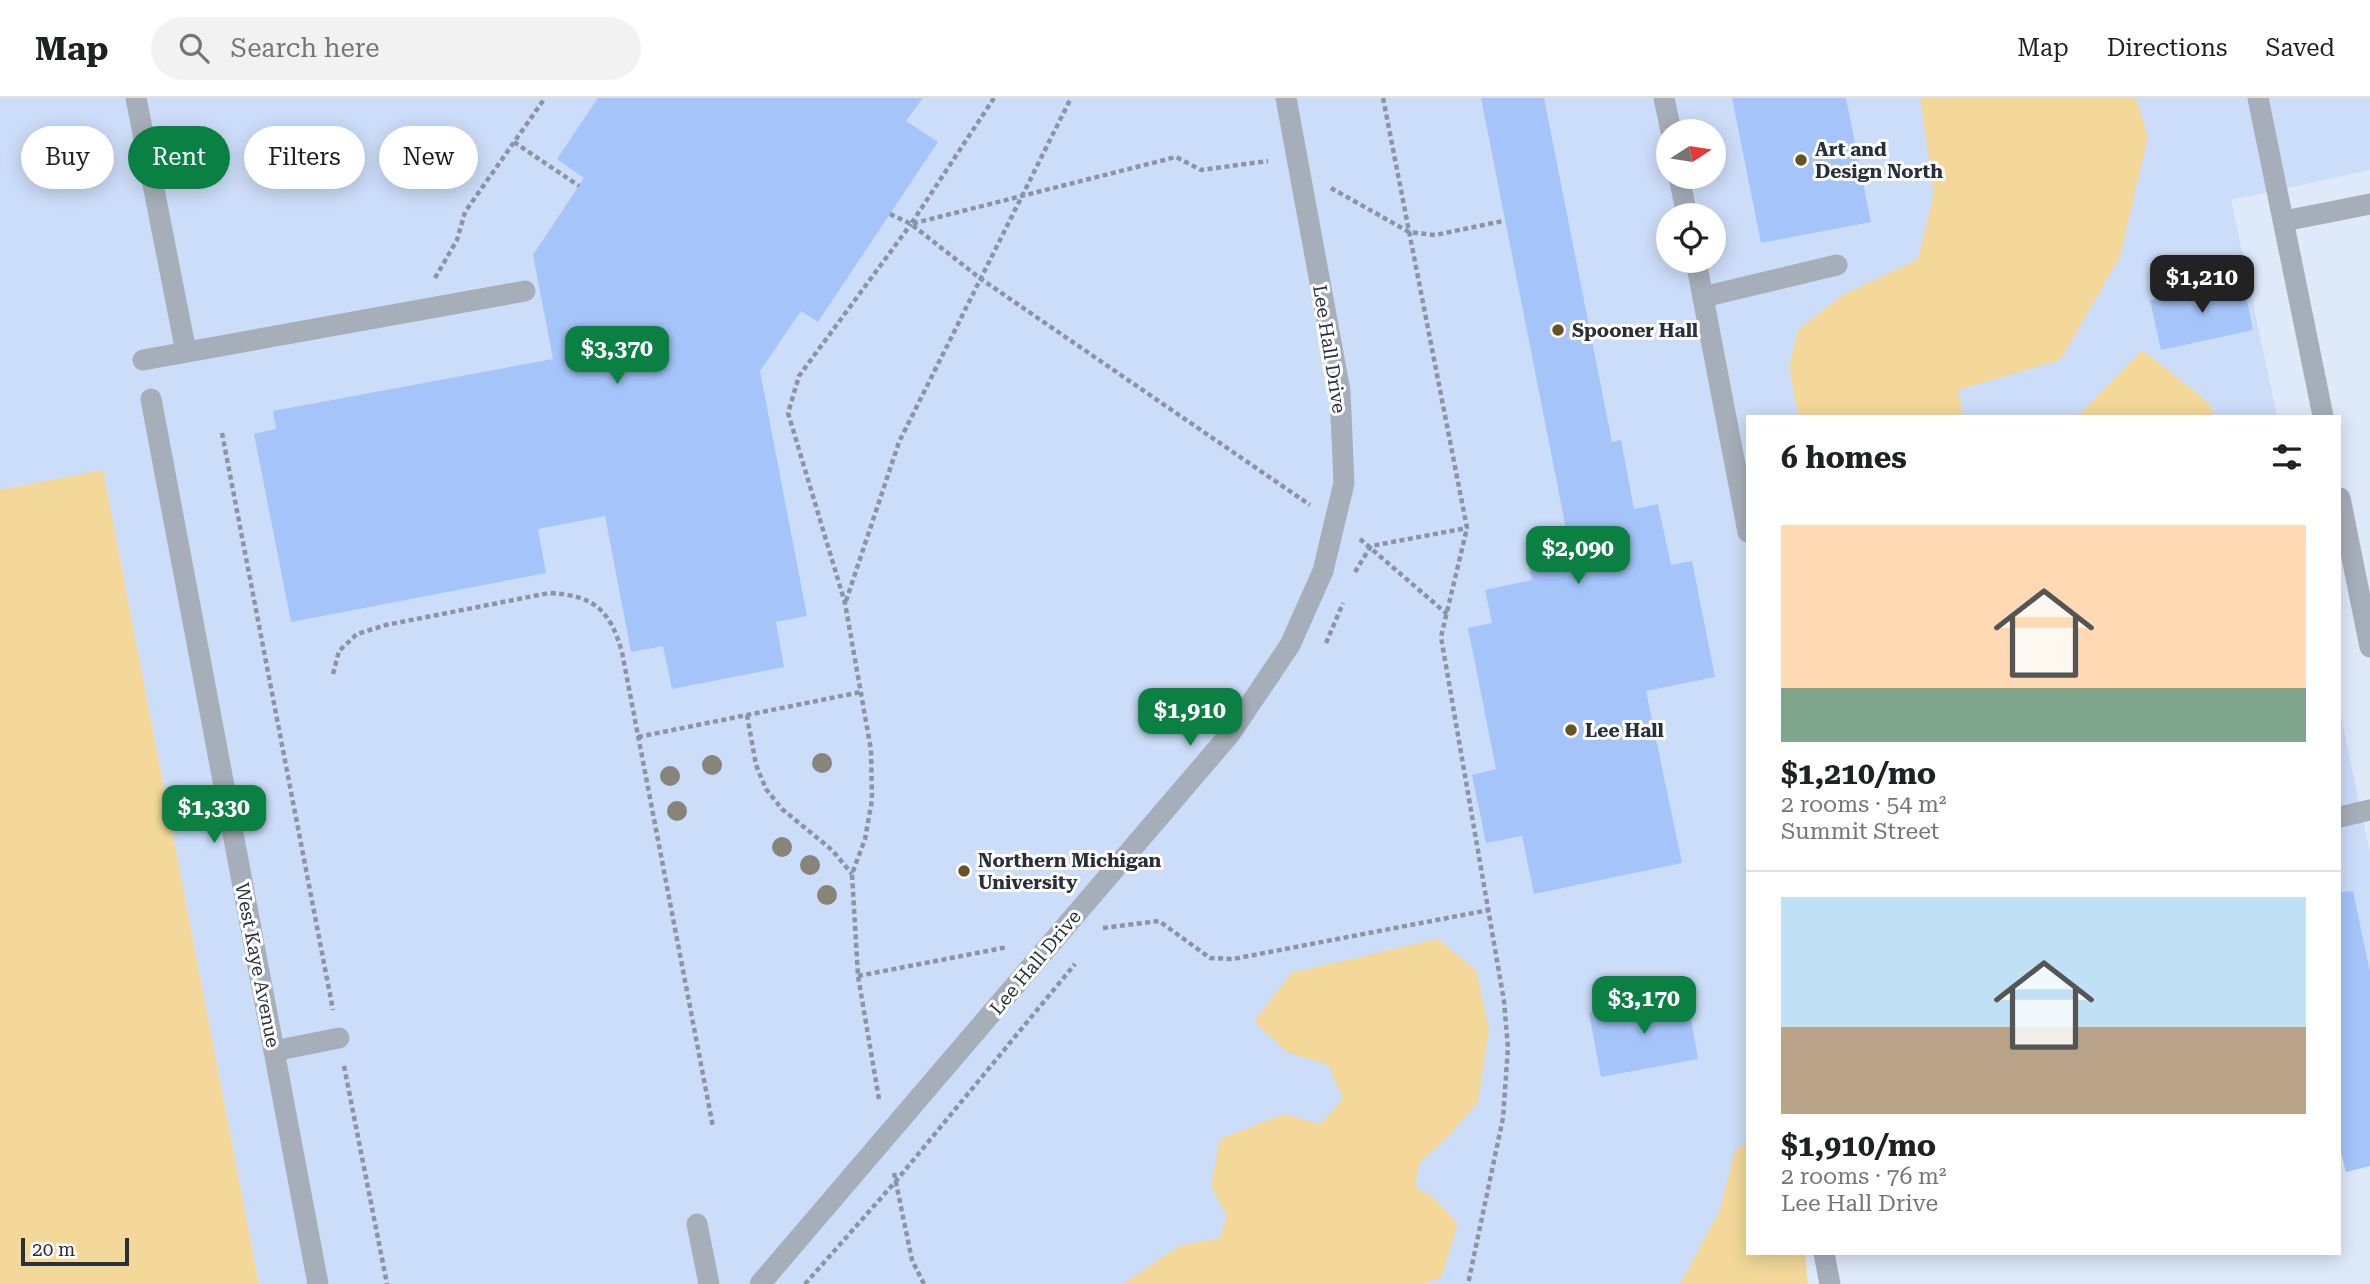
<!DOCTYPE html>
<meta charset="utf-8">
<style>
:root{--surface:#fff;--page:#f2f2f2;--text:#202124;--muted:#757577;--line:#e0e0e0;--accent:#0b8043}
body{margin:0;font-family:"Roboto Serif",serif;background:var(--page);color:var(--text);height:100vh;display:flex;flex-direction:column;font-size:26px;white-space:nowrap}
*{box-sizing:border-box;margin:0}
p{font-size:23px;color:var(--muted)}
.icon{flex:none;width:38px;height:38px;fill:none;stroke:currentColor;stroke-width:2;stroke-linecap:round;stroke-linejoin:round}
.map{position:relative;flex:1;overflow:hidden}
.sheet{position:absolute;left:1746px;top:317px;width:595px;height:840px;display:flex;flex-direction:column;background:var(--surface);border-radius:0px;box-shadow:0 4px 18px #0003}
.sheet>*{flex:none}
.guide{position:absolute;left:21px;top:28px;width:665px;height:63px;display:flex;gap:14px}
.needle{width:46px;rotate:78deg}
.controls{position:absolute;left:1656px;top:21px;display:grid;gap:14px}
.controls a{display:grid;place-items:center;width:70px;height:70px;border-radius:50%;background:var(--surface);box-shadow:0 4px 18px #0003;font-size:35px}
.scale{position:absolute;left:21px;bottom:18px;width:108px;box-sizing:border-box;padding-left:7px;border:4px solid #29303b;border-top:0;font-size:19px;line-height:24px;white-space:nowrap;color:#29303b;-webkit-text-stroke:5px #fff;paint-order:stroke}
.price{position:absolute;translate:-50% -60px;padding:0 16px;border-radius:14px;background:var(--accent);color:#fff;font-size:23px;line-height:46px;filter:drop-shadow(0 2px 4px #0008)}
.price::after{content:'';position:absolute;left:50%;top:42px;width:21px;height:16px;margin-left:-10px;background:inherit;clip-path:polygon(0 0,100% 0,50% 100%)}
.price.on{background:#222;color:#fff}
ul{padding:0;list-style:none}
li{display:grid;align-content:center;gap:14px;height:371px;padding:0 35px}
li+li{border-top:2px solid var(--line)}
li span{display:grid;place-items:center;height:217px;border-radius:0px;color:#555}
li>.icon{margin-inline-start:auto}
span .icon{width:126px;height:126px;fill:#fffc;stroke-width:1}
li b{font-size:30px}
h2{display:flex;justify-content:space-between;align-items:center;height:84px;padding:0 35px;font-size:30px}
.tag{padding:0 24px;border-radius:32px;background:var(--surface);box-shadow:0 4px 18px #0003;font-size:24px;line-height:63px}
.tag.on{background:var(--accent);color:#fff}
header{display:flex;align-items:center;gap:42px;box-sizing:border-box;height:98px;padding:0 35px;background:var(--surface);border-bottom:2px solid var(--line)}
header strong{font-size:33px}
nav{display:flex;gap:38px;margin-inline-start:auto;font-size:24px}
.search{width:490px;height:63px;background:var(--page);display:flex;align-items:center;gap:18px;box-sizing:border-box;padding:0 24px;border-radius:38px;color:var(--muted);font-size:26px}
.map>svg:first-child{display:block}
.built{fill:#ccddf9;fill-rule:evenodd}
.green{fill:#f3d899}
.building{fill:#a5c5fa}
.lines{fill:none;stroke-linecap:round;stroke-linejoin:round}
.path{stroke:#8b94a2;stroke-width:4.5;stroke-dasharray:5 3.5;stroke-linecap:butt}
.minor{stroke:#a6aeba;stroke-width:21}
.tree{fill:#878479}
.poi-dot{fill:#685422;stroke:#fff;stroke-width:2.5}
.labels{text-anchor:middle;stroke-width:6;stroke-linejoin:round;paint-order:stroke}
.poi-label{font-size:19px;font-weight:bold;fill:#29303b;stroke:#fff;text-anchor:start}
.street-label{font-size:19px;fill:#29303b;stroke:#fff}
</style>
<header>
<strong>Map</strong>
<div class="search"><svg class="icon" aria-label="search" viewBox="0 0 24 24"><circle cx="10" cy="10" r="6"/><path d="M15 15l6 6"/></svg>Search here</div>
<nav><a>Map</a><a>Directions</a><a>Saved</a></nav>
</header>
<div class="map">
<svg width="2370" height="1186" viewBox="0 0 2370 1186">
<rect width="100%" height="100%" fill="#dee9fa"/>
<!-- built -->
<g class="built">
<path d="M 0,0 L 2370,0 L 2370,72 L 2231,102 L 2277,318 L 1748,318 L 1748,1155 L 1800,1186 L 259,1186 L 103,373 L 0,392 ZM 1668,33 L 1713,33 L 1713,79 L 1668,79 ZM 1668,117 L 1713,117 L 1713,163 L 1668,163 Z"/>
<path d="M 2340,614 L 2370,756 L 2370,945 L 2340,952 Z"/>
</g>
<!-- green -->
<g class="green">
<path d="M 1920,0 L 2136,0 L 2148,39 L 2120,159 L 2060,262 L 1958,292 L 1963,318 L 1798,318 L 1789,269 L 1798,232 L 1841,198 L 1918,161 L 1934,94 Z"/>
<path d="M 2142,252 L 2208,304 L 2215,318 L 2078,318 Z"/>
<path d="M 103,372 L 259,1186 L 0,1186 L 0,392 Z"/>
<path d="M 1437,841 L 1476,872 L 1489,930 L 1478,1004 L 1448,1039 L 1420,1064 L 1415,1089 L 1433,1099 L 1458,1126 L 1441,1180 L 1422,1186 L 1123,1186 L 1179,1148 L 1220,1140 L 1227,1118 L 1211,1088 L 1220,1041 L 1284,1016 L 1320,1026 L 1343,1001 L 1328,967 L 1287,954 L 1254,924 L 1291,875 Z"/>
<path d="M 1748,1045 L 1748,1155 L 1805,1155 L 1808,1186 L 1680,1186 L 1720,1112 L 1735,1052 Z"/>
</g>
<!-- building -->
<g class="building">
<path d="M 598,0 L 923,0 L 906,23 L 938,44 L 818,224 L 801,213 L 760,273 L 807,518 L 776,524 L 784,569 L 672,591 L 663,548 L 631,554 L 605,418 L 538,431 L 546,475 L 291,524 L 254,336 L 276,331 L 273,313 L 553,261 L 533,157 L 584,80 L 557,61 Z"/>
<path d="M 1481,0 L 1544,0 L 1612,344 L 1621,342 L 1634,411 L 1658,406 L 1671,467 L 1692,463 L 1715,579 L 1646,593 L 1682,765 L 1534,796 L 1522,738 L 1486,745 L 1472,677 L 1496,671 L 1468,530 L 1492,525 L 1485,492 L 1532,482 L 1529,470 L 1572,461 Z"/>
<path d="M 1732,0 L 1846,0 L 1871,124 L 1761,145 Z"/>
<path d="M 2243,183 L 2253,232 L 2161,252 L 2150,202 Z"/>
<path d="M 2353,793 L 2370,874 L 2370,1068 L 2346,1074 L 2340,1051 L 2340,794 Z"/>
<path d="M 1687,898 L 1698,961 L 1601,979 L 1589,915 Z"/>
</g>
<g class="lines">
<!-- path -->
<g class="path">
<path d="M 994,0 L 911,126 L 1176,59 L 1201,72 L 1268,63"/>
<path d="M 1383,0 L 1467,430 L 1441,539 L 1504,903 L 1508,950 L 1503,1020 L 1468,1186"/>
<path d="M 514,44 L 579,88"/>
<path d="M 1331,90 L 1409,134 L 1435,137 L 1503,123"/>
<path d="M 890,116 L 911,126 L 981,181 L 1310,407"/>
<path d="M 435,180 L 457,142 L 465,114 L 545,0"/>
<path d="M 222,335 L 333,912"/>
<path d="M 1360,441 L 1447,516"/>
<path d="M 1355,474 L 1371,448 L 1467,430"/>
<path d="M 846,503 L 899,344 L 1071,0"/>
<path d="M 1326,545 L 1343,505"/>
<path d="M 333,576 L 339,553 L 357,536 L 386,527 L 549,495 C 594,497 610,512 622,554 L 713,1029"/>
<path d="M 747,617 L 756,667 L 766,691 L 782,711 L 832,752 L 852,776"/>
<path d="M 638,639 L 861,594"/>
<path d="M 1103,830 L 1159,823 L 1210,860 L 1233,861 L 1489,812"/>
<path d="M 858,878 L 1008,849"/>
<path d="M 344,968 L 387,1186"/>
<path d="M 879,1001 L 858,878 L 852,776 L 865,741 L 872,702 L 871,652 L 845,505 L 788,315 L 799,278 L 911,126"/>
<path d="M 894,1075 L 912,1162 L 924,1186"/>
<path d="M 805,1186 L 896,1083 L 1075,866"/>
</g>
<!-- minor -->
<g class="minor">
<path d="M 136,0 L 186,254"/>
<path d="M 1664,0 L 1671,33"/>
<path d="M 2258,0 L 2323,318"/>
<path d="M 1679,79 L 1687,117"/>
<path d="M 2284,123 L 2370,106"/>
<path d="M 1696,163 L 1748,434"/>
<path d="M 1703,199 L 1837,167"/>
<path d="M 143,262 L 525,193"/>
<path d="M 151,301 L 318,1186"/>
<path d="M 2340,400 L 2370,549"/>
<path d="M 2340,719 L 2370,712"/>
<path d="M 274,953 L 339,940"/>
<path d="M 697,1126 L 709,1186"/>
<path d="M 1824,1155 L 1830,1186"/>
<path d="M 760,1186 L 1230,636 L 1290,547 L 1323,473 L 1344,385 L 1340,293 L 1286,0"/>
</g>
</g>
<!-- trees -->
<g class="tree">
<circle cx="822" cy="665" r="10"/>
<circle cx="712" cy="667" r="10"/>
<circle cx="670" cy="678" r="10"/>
<circle cx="677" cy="713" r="10"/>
<circle cx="782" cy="749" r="10"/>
<circle cx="810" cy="767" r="10"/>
<circle cx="827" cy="797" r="10"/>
</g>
<!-- markers -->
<g class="poi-dot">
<circle cx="1801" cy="62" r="7"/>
<circle cx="1558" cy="232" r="7"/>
<circle cx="1571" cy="632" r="7"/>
<circle cx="964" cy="773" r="7"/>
</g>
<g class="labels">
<!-- poi labels -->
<g class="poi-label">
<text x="1815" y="58">Art and<tspan x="1815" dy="22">Design North</tspan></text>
<text x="1572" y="239">Spooner Hall</text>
<text x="1585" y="639">Lee Hall</text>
<text x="978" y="769">Northern Michigan<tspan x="978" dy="22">University</tspan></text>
</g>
<!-- street labels -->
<g class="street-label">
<text transform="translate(1330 251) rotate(81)" y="7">Lee Hall Drive</text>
<text transform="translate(1035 864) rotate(-50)" y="7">Lee Hall Drive</text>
<text transform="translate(258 867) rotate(79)" y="7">West Kaye Avenue</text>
</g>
</g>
</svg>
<div class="controls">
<a><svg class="needle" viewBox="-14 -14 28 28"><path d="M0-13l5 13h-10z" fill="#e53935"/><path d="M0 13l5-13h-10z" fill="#757577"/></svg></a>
<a><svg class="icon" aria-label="locate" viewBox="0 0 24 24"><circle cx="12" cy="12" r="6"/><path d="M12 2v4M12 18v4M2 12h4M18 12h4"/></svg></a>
</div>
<div class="scale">20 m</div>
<b class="price on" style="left:2202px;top:217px">$1,210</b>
<b class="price" style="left:617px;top:288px">$3,370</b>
<b class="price" style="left:1578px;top:488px">$2,090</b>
<b class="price" style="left:1190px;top:650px">$1,910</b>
<b class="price" style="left:214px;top:747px">$1,330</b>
<b class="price" style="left:1644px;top:938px">$3,170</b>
<div class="guide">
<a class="tag">Buy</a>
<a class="tag on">Rent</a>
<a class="tag">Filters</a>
<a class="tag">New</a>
</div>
<section class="sheet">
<h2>6 homes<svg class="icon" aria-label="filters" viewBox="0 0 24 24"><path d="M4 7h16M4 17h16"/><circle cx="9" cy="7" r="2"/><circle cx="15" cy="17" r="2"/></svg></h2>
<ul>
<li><span style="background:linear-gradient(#ffd9b3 75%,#7fa58c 0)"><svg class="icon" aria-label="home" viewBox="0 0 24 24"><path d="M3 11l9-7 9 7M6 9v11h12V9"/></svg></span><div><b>$1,210/mo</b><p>2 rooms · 54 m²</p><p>Summit Street</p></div></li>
<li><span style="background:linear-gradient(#bfe0f5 60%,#b9a48a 0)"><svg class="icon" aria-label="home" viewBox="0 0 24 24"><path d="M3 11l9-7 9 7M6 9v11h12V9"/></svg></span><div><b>$1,910/mo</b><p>2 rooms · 76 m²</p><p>Lee Hall Drive</p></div></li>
</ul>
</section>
</div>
